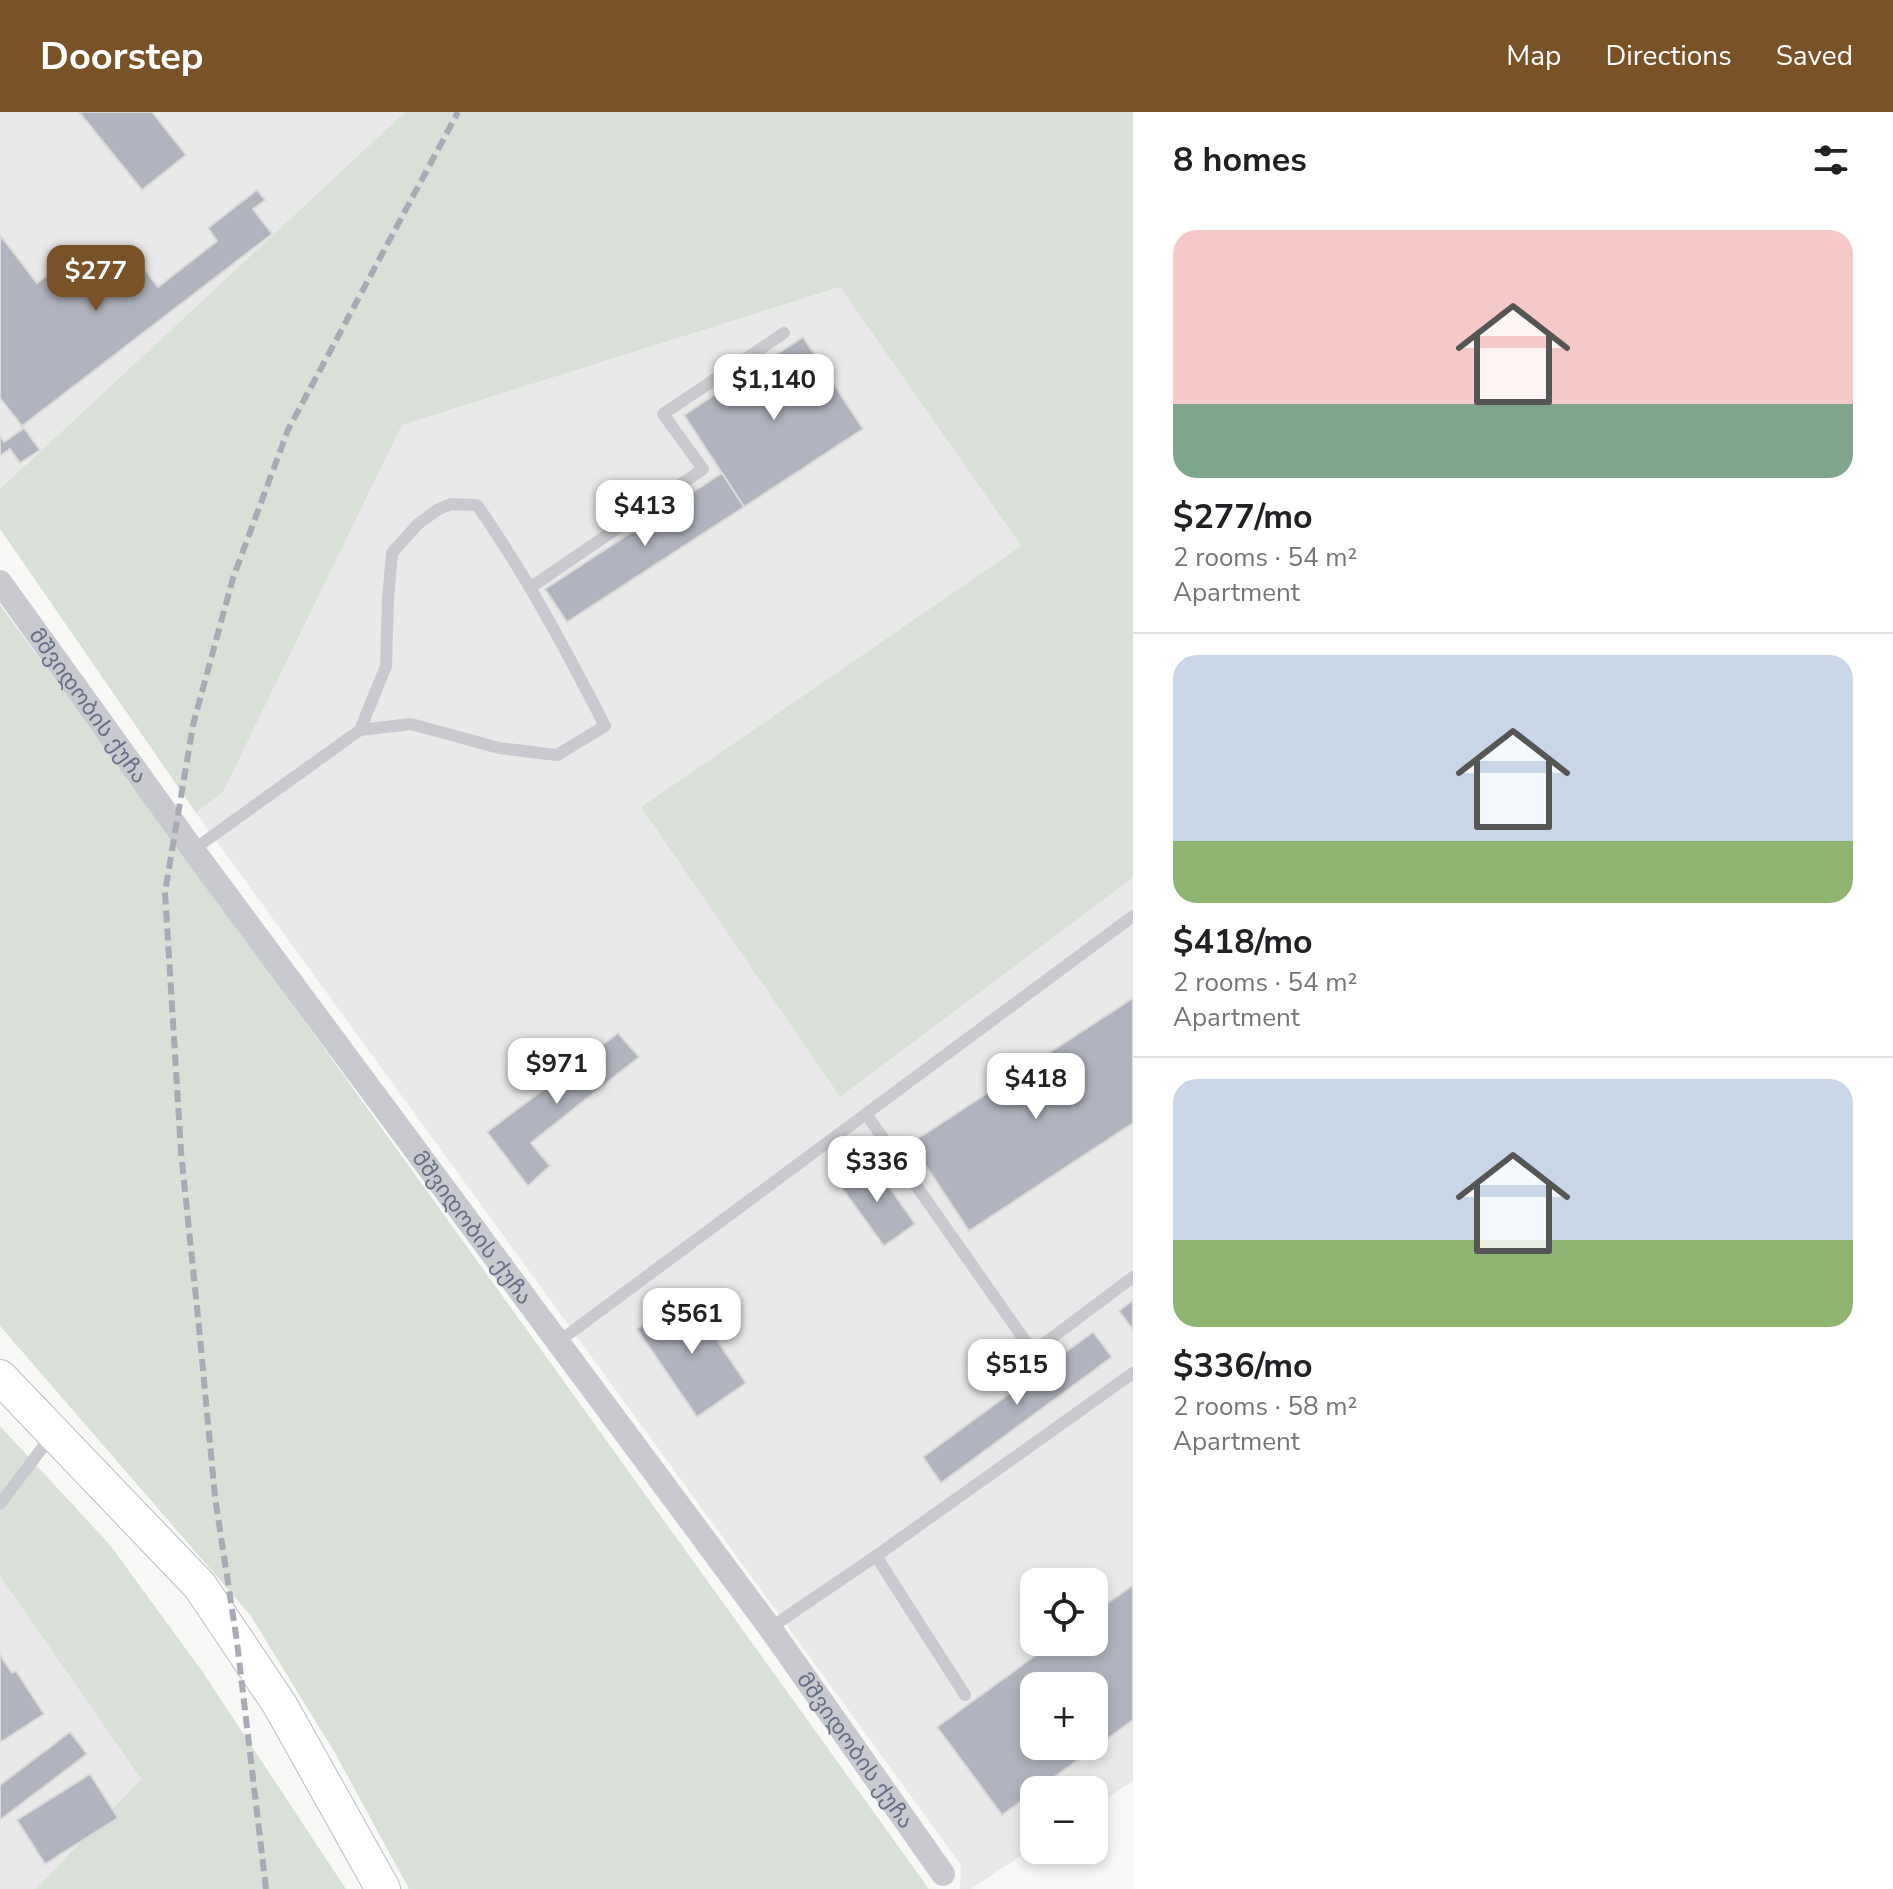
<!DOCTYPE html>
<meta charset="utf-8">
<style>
:root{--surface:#fff;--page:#f6f6f6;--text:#202124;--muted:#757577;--line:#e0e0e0;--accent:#795227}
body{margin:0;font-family:"Nunito Sans","Noto Sans Georgian",sans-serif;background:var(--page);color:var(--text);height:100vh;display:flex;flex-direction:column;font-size:30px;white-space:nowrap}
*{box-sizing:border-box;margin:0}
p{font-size:26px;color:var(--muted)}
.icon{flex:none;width:44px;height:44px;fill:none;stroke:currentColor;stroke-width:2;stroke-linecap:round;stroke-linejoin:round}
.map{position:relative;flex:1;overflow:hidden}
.sheet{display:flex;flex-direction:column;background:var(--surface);width:760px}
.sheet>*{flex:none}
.controls{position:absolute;left:1020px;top:1456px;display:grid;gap:16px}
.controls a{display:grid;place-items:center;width:88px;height:88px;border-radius:16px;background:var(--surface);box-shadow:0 4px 12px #0003;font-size:40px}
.price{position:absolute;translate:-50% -68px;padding:0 18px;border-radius:16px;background:#fff;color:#222;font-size:26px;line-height:52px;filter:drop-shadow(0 2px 4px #0008)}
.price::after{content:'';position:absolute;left:50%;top:48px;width:24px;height:18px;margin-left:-12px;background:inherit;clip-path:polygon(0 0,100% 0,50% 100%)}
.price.selected{background:var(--accent);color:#fff}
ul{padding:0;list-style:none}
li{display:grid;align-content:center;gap:16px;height:424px;padding:0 40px}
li+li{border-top:2px solid var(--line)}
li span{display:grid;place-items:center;height:248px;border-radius:24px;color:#555}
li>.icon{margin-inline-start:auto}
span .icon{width:144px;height:144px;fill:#fffc;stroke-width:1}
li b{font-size:34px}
h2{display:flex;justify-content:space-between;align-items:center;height:96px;padding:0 40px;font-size:34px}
header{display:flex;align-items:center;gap:48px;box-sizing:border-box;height:112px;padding:0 40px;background:var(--accent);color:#fff}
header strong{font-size:38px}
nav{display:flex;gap:44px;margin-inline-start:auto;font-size:28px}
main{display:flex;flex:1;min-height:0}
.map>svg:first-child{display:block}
.built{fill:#e9e9e9;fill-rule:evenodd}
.green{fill:#d8e0d7}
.building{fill:#b1b4be;stroke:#dadad8;stroke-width:2;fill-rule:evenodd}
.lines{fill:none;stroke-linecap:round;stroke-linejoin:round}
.secondary-casing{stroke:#bbbdc3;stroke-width:36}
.service{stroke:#c9cacf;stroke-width:12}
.minor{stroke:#c9cacf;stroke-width:24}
.secondary{stroke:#fff;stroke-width:34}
.rail{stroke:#a8abb3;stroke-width:6;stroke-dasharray:12 6;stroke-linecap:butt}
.labels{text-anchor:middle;stroke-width:8;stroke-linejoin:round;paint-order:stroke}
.street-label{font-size:22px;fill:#676f87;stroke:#fff}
</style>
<header>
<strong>Doorstep</strong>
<nav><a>Map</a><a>Directions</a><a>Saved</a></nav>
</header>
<main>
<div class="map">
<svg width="1133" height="1777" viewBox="0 0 1133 1777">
<rect width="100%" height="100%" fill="#f8f9f6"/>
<!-- built -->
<g class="built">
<path d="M 0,0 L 405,0 L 0,377 Z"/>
<path d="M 840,175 L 1021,434 L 641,695 L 840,985 L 1133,766 L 1133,1669 L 1094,1695 L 1094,1678 L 1034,1678 L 1034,1735 L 971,1777 L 960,1777 L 961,1753 L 196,701 L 223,680 L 402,313 ZM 1034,1470 L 1094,1470 L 1094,1530 L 1034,1530 ZM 1034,1574 L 1094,1574 L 1094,1634 L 1034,1634 Z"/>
<path d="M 0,1464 L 141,1667 L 36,1777 L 0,1777 Z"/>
</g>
<!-- green -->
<g class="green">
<path d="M 405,0 L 1133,0 L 1133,766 L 840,985 L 641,695 L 1021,434 L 840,175 L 402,313 L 223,680 L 196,701 L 0,417 L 0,377 Z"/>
<path d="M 0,493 L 196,758 L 929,1777 L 409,1777 L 335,1641 L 251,1504 L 0,1214 Z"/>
<path d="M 0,1314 L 110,1433 L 202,1559 L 346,1777 L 36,1777 L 141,1667 L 0,1464 Z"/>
</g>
<!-- building -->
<g class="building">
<path d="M 79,0 L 152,0 L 186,43 L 142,78 Z"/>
<path d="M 257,78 L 265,88 L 253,97 L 272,122 L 22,314 L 0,286 L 0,123 L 37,171 L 71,145 L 102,185 L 142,154 L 158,175 L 217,129 L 208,116 Z"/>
<path d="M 803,225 L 863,317 L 744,395 L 684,303 Z"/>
<path d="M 24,316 L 40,338 L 20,351 L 10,337 L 0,344 L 0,324 L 4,330 Z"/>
<path d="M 722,361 L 744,395 L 567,510 L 545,477 Z"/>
<path d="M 1133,886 L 1133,1011 L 969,1119 L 911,1031 Z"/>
<path d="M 618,921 L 639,945 L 531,1031 L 550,1054 L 528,1074 L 487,1020 Z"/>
<path d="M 871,1049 L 915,1112 L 884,1134 L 839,1072 Z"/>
<path d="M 686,1183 L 746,1271 L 697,1305 L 637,1217 Z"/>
<path d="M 1133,1188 L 1133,1218 L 1119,1199 Z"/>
<path d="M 1093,1220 L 1112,1245 L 941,1371 L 923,1345 Z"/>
<path d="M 1133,1473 L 1133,1608 L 1002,1703 L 937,1615 L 1054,1530 L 1094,1530 L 1094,1501 ZM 1034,1574 L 1094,1574 L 1094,1634 L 1034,1634 Z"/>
<path d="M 0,1543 L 12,1561 L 16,1559 L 44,1602 L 1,1630 L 0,1627 Z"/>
<path d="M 70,1620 L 87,1642 L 0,1708 L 0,1673 Z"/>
<path d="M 90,1662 L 118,1706 L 45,1752 L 17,1708 Z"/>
</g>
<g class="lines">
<!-- secondary casing -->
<g class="secondary-casing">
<path id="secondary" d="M 0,1265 L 200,1474 L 280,1593 L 383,1777"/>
</g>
<!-- service -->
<g class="service">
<path d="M 530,476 L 703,357 L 663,302 L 784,221"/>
<path d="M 193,738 L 360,618 L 411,612 L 499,636 L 557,643 L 605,614 C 566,538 526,463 477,393 L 451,392 L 437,398 L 417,413 L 392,441 L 388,487 L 386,554 L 360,618"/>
<path d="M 866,1002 L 1033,1240 L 1133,1165"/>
<path d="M 558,1230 L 1133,804"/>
<path d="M 0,1392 L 52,1323"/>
<path d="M 876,1444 L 965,1583"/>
<path d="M 770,1516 L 876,1444 L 1133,1261"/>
</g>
<!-- minor -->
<path class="minor" id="s1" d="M 0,470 L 193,738 L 770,1516 L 943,1762"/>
<!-- secondary -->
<use href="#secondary" class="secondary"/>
<!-- rail -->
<path class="rail" d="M 266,1777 L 237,1530 L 215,1385 L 198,1205 L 181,1040 L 165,780 L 193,613 L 233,466 L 288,318 L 458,0"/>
</g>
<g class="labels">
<!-- street labels -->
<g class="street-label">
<text dy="8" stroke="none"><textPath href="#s1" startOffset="152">მშვიდობის ქუჩა</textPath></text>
<text dy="8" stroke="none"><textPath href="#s1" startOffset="800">მშვიდობის ქუჩა</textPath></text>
<text dy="8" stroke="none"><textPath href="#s1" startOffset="1448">მშვიდობის ქუჩა</textPath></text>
</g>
</g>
</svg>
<div class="controls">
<a><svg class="icon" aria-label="locate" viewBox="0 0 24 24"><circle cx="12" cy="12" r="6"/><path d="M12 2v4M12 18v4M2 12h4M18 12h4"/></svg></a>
<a>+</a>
<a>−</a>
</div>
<b class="price selected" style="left:96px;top:201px">$277</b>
<b class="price" style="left:774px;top:310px">$1,140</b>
<b class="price" style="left:645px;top:436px">$413</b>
<b class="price" style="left:557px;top:994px">$971</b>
<b class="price" style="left:1036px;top:1009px">$418</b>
<b class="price" style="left:877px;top:1092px">$336</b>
<b class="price" style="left:692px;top:1244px">$561</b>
<b class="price" style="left:1017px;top:1295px">$515</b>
</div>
<section class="sheet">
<h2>8 homes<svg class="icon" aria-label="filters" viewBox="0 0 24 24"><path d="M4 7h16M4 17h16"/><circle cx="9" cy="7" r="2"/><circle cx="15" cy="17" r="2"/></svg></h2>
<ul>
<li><span style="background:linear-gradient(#f6c9c9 70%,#7fa58c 0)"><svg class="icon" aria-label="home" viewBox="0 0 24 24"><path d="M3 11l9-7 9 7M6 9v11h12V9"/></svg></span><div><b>$277/mo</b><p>2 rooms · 54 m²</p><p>Apartment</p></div></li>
<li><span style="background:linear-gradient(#c9d6e8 75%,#8fb573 0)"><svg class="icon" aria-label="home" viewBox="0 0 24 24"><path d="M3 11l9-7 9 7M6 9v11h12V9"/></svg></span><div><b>$418/mo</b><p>2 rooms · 54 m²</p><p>Apartment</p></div></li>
<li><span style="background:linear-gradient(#c9d6e8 65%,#8fb573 0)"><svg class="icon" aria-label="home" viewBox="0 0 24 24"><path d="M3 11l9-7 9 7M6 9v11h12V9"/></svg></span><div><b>$336/mo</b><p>2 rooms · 58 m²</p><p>Apartment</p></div></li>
</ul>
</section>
</main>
